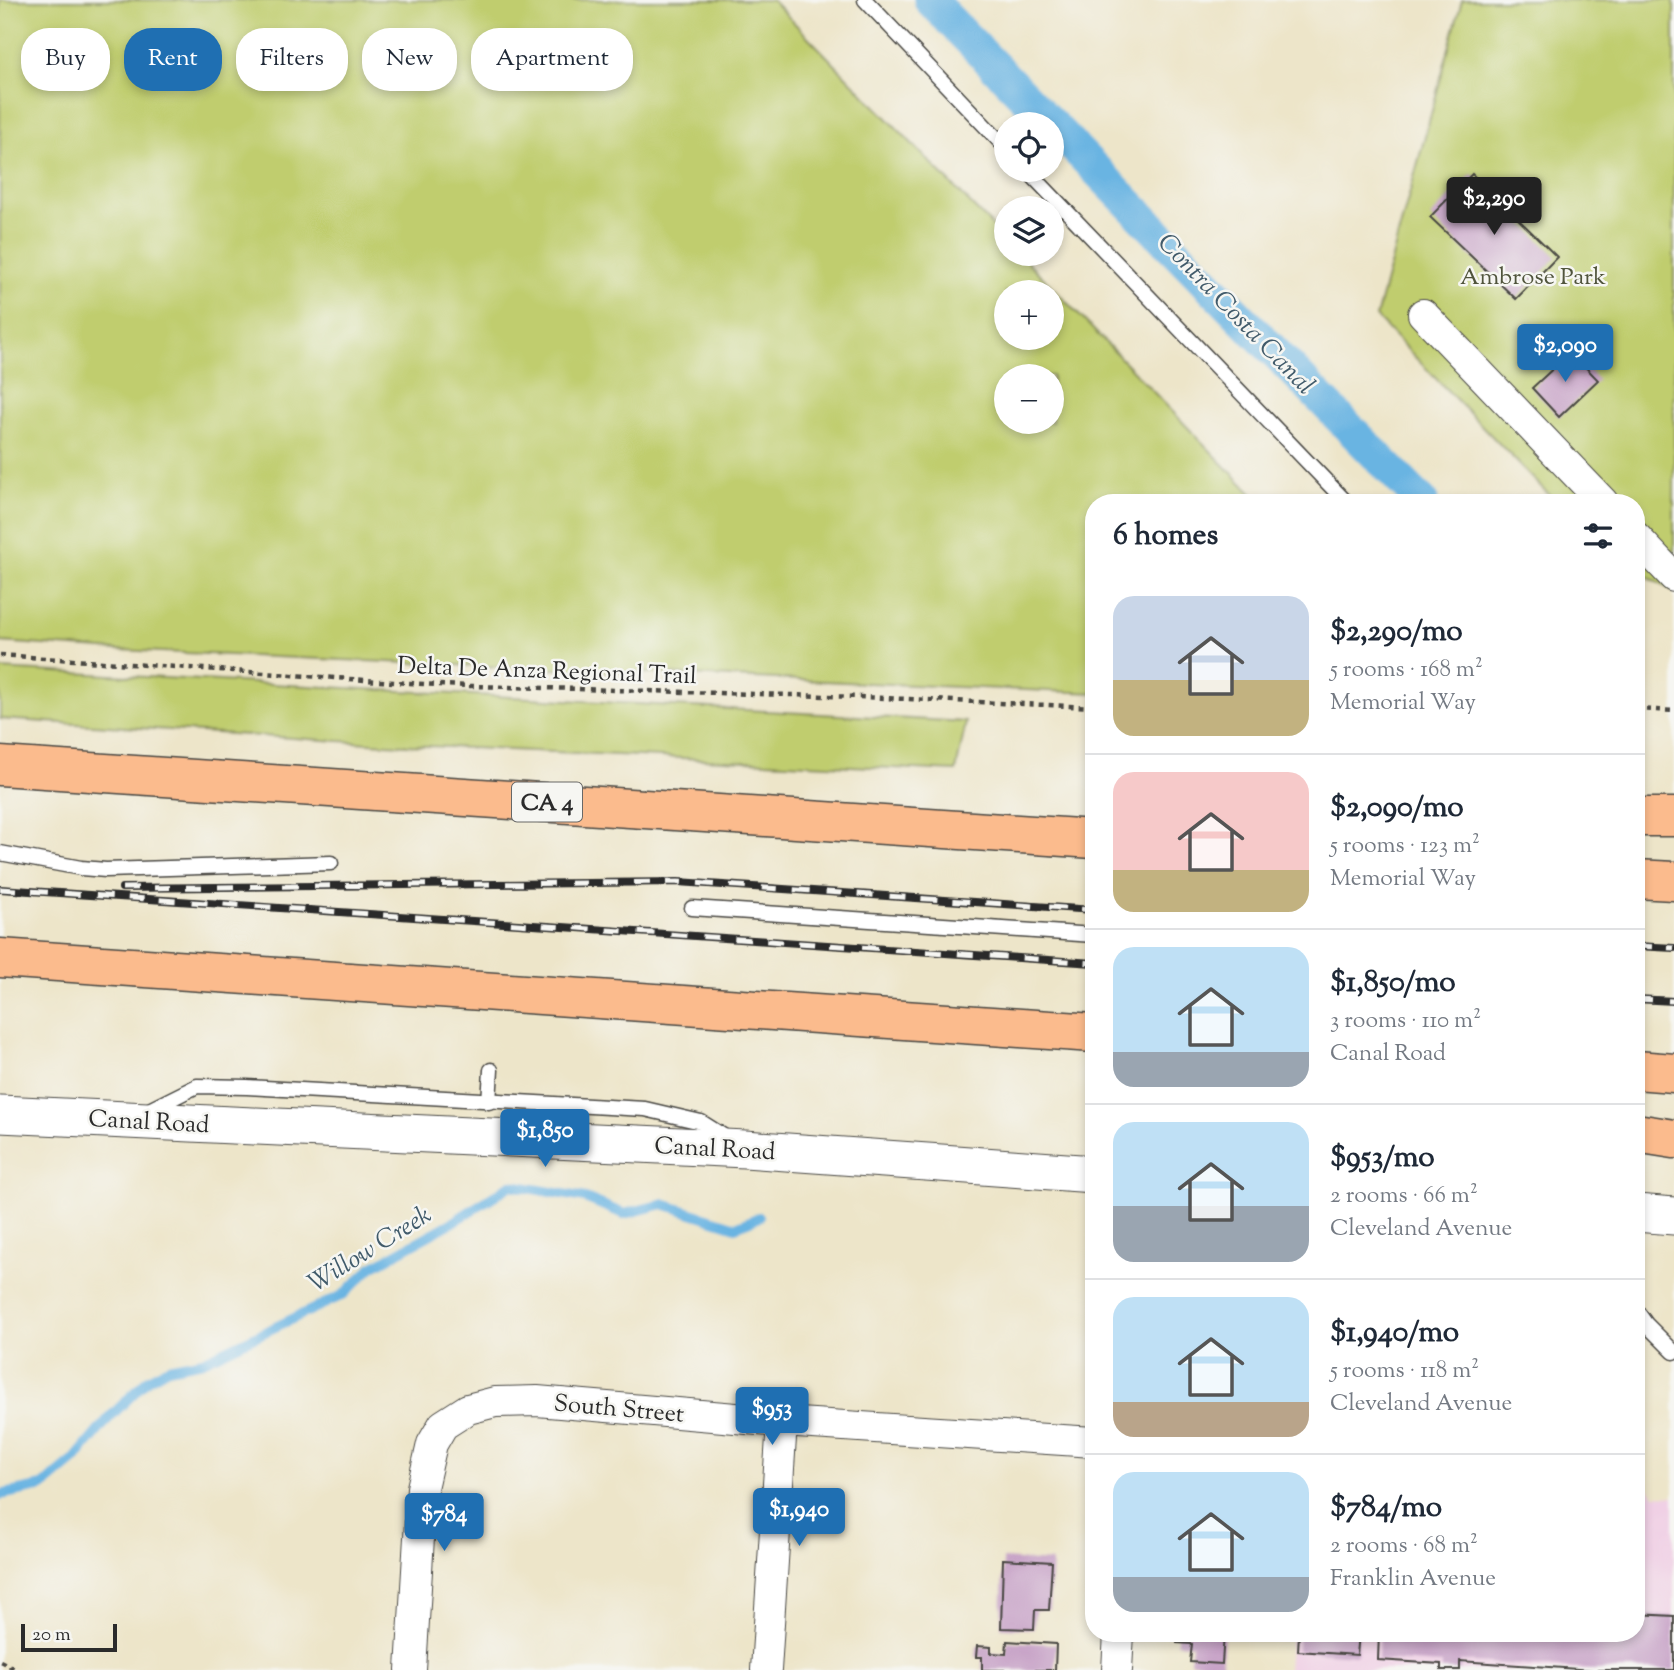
<!DOCTYPE html>
<meta charset="utf-8">
<style>
:root{--surface:#fff;--page:#f2f2f3;--text:#1f2937;--muted:#747a83;--line:#e0e1e3;--accent:#1f6fb2}
body{margin:0;font-family:"Sorts Mill Goudy",serif;background:var(--page);color:var(--text);height:100vh;display:flex;flex-direction:column;font-size:26px;white-space:nowrap}
*{box-sizing:border-box;margin:0}
p{font-size:23px;color:var(--muted)}
.icon{flex:none;width:38px;height:38px;fill:none;stroke:currentColor;stroke-width:2;stroke-linecap:round;stroke-linejoin:round}
.map{position:relative;flex:1;overflow:hidden}
.side{position:absolute;left:1085px;top:494px;width:560px;height:1148px;display:flex;flex-direction:column;background:var(--surface);border-radius:28px;box-shadow:0 4px 10px #0003}
.side>*{flex:none}
.banner{position:absolute;left:21px;top:28px;width:665px;height:63px;display:flex;gap:14px}
.fabs{position:absolute;left:994px;top:112px;display:grid;gap:14px}
.fabs a{display:grid;place-items:center;width:70px;height:70px;border-radius:50%;background:var(--surface);box-shadow:0 4px 10px #0003;font-size:35px}
.scale{position:absolute;left:21px;bottom:18px;width:96px;box-sizing:border-box;padding-left:7px;border:4px solid #2b2b2b;border-top:0;font-size:19px;line-height:24px;white-space:nowrap;color:#2b2b2b;-webkit-text-stroke:5px #f6f6f2;paint-order:stroke}
.price{position:absolute;translate:-50% -60px;padding:0 16px;border-radius:7px;background:var(--accent);color:#fff;font-size:23px;line-height:46px;filter:drop-shadow(0 2px 4px #0008)}
.price::after{content:'';position:absolute;left:50%;top:42px;width:21px;height:16px;margin-left:-10px;background:inherit;clip-path:polygon(0 0,100% 0,50% 100%)}
.price.current{background:#222;color:#fff}
ul{padding:0;list-style:none}
li{display:flex;align-items:center;gap:21px;height:175px;padding:0 28px}
li+li{border-top:2px solid var(--line)}
li span{display:grid;place-items:center;flex:none;width:196px;height:140px;border-radius:21px;color:#555}
li>.icon{margin-inline-start:auto}
span .icon{width:84px;height:84px;fill:#fffc;stroke-width:1}
li b{font-size:30px}
h2{display:flex;justify-content:space-between;align-items:center;height:84px;padding:0 28px;font-size:30px}
.pill{padding:0 24px;border-radius:28px;background:var(--surface);box-shadow:0 4px 10px #0003;font-size:24px;line-height:63px}
.pill.current{background:var(--accent);color:#fff}
.map>svg:first-child{display:block}
.built{fill:#f0d0e5}
.green{fill:#c0cd6e;stroke:#767c4c;stroke-width:2;fill-rule:evenodd}
.lines{fill:none;stroke-linecap:round;stroke-linejoin:round}
.stream{stroke:#69b4e2;stroke-width:10}
.canal{stroke:#69b4e2;stroke-width:33}
.building{fill:#c49dc4}
.service-casing{stroke:#484743;stroke-width:17}
.minor-casing{stroke:#484743;stroke-width:32}
.tertiary-casing{stroke:#484743;stroke-width:39}
.motorway-casing{stroke:#484743;stroke-width:41}
.path{stroke:#484743;stroke-width:4.5;stroke-dasharray:5 5;stroke-linecap:butt}
.service{stroke:#fff;stroke-width:14}
.minor{stroke:#fff;stroke-width:30}
.tertiary{stroke:#fff;stroke-width:37}
.motorway{stroke:#fbbb8d;stroke-width:38}
.rail-casing{stroke:#2b2b2b;stroke-width:8}
.rail{stroke:#f6f6f2;stroke-width:5;stroke-dasharray:16;stroke-linecap:butt}
.labels{text-anchor:middle;stroke-width:5;stroke-linejoin:round;paint-order:stroke}
.shield{fill:#f6f6f2;stroke:#686867;stroke-width:2}
.shield-label{font-size:23px;font-weight:bold;fill:#2b2b2b}
.park-label{font-size:24px;fill:#50543c;stroke:#f6f6f2}
.street-label{font-size:24px;fill:#2b2b2b;stroke:#f6f6f2}
.water-label{font-size:26px;font-style:italic;fill:#415b6b;stroke:#f6f6f2}
</style>
<div class="map">
<svg width="1674" height="1670" viewBox="0 0 1674 1670">
<rect width="100%" height="100%" fill="#f6f6f2"/>
<filter id="ink" filterUnits="userSpaceOnUse"><feTurbulence type="fractalNoise" baseFrequency=".0143" numOctaves="2"/><feDisplacementMap in="SourceGraphic" scale="14" xChannelSelector="R" yChannelSelector="G"/><feConvolveMatrix kernelMatrix="1 2 1 2 8 2 1 2 1" color-interpolation-filters="sRGB"/></filter>
<filter id="wash" filterUnits="userSpaceOnUse"><feTurbulence type="fractalNoise" baseFrequency=".00686" numOctaves="4" result="noise"/><feDisplacementMap in="SourceGraphic" scale="28" xChannelSelector="R" yChannelSelector="G"/><feGaussianBlur stdDeviation="1.57" result="paint"/><feColorMatrix in="noise" values="0 0 0 0 0 0 0 0 0 0 0 0 0 0 0 0 0 1.4 0 .05"/><feComposite in="paint" operator="in"/></filter>
<g filter="url(#wash)">
<rect width="100%" height="100%" fill="#ede5c9"/>
<!-- built -->
<path class="built" d="M 1636,1473 L 1655,1495 L 1674,1496 L 1674,1670 L 1288,1670 L 1291,1633 L 1636,1633 Z"/>
<!-- green -->
<g class="green">
<path d="M 0,0 L 772,0 L 1006,240 L 1006,254 L 1020,254 L 1260,502 L 1094,502 L 1094,693 L 117,650 L 0,642 ZM 1052,292 L 1052,338 L 1006,338 L 1006,292 ZM 1006,376 L 1052,376 L 1052,422 L 1006,422 Z"/>
<path d="M 1462,0 L 1674,0 L 1674,591 L 1636,571 L 1636,502 L 1556,502 L 1376,317 Z"/>
<path d="M 0,669 L 966,722 L 956,771 L 385,744 L 0,719 Z"/>
</g>
<g class="lines">
<!-- stream -->
<path class="stream" d="M 0,1495 L 43,1486 L 74,1460 L 109,1418 L 147,1380 L 168,1368 L 203,1361 L 343,1295 L 372,1267 L 453,1222 L 511,1185 L 585,1198 L 624,1214 L 663,1204 L 736,1227 L 759,1217"/>
<!-- canal -->
<g class="canal">
<path d="M 930,0 L 1051,124"/>
<path d="M 1052,125 L 1422,502"/>
</g>
</g>
<g id="blocks">
<!-- building -->
<g class="building">
<path d="M 1472,174 L 1557,257 L 1516,299 L 1430,217 Z"/>
<path d="M 1571,352 L 1598,380 L 1559,417 L 1532,388 Z"/>
<path d="M 1003,1559 L 1052,1562 L 1049,1610 L 1035,1610 L 1034,1629 L 1001,1628 Z"/>
<path d="M 1636,1614 L 1674,1616 L 1674,1670 L 1593,1670 L 1460,1661 L 1460,1670 L 1441,1670 L 1441,1664 L 1378,1660 L 1379,1633 L 1636,1633 Z"/>
<path d="M 1177,1633 L 1224,1633 L 1222,1664 L 1190,1662 L 1192,1644 L 1177,1643 Z"/>
<path d="M 1299,1633 L 1359,1633 L 1357,1655 L 1298,1651 Z"/>
<path d="M 1007,1641 L 1056,1644 L 1055,1670 L 982,1670 L 982,1657 L 976,1657 L 977,1646 L 991,1647 L 991,1653 L 1006,1654 Z"/>
</g>
</g>
</g>
<g filter="url(#ink)">
<use href="#blocks" fill-opacity="0" stroke="#484743" stroke-width="2"/>
<g class="lines">
<!-- service casing -->
<g class="service-casing">
<g id="service">
<path d="M 865,0 L 1006,148"/>
<path d="M 1027,170 L 1346,502"/>
<path d="M 0,853 L 81,868 L 106,870 L 331,863"/>
<path d="M 692,908 L 1094,935"/>
<path d="M 489,1102 L 491,1070"/>
<path d="M 145,1112 L 197,1086 L 247,1087 L 645,1109 L 701,1122 L 728,1139"/>
<path d="M 1636,1310 L 1646,1324 L 1674,1352"/>
</g>
</g>
<!-- minor casing -->
<g class="minor-casing">
<g id="minor">
<path d="M 1423,314 L 1603,502"/>
<path d="M 1636,537 L 1674,577"/>
<path d="M 411,1670 L 422,1488 L 432,1444 L 443,1425 L 468,1409 L 495,1402 L 537,1401 L 782,1422 L 1094,1442"/>
<path d="M 766,1670 L 782,1422"/>
<path d="M 1117,1670 L 1119,1633"/>
</g>
</g>
<!-- tertiary casing -->
<g class="tertiary-casing">
<g id="tertiary">
<path d="M 0,1114 L 745,1149 L 1094,1174"/>
<path d="M 1636,1213 L 1674,1216"/>
</g>
</g>
<!-- motorway casing -->
<g class="motorway-casing">
<g id="motorway">
<path d="M 0,766 L 1094,839"/>
<path d="M 1636,817 L 1674,817"/>
<path d="M 1636,879 L 1674,881"/>
<path d="M 0,958 L 1094,1033"/>
<path d="M 1636,1070 L 1674,1073"/>
<path d="M 1636,1133 L 1674,1139"/>
</g>
</g>
<!-- path -->
<g class="path">
<path d="M 0,655 L 438,685 L 860,697 L 1094,707"/>
<path d="M 1636,709 L 1674,711"/>
<path d="M 0,1661 L 18,1670"/>
</g>
<!-- service -->
<use href="#service" class="service"/>
<!-- minor -->
<use href="#minor" class="minor"/>
<!-- tertiary -->
<use href="#tertiary" class="tertiary"/>
<!-- motorway -->
<use href="#motorway" class="motorway"/>
<!-- rail casing -->
<g class="rail-casing">
<g id="rail">
<path d="M 122,888 L 678,882 L 1094,910"/>
<path d="M 0,889 L 1094,963"/>
<path d="M 1636,946 L 1674,948"/>
<path d="M 1636,999 L 1674,1001"/>
</g>
</g>
<!-- rail -->
<use href="#rail" class="rail"/>
</g>
</g>
<g class="labels">
<!-- shield labels -->
<rect class="shield" x="512" y="782.5" width="70" height="39" rx="5"/>
<g class="shield-label">
<text x="547" y="810">CA 4</text>
</g>
<!-- park labels -->
<g class="park-label">
<text x="1533" y="284">Ambrose Park</text>
</g>
<!-- street labels -->
<g class="street-label">
<text transform="translate(547 670) rotate(2)" y="8">Delta De Anza Regional Trail</text>
<text transform="translate(149 1121) rotate(3)" y="8">Canal Road</text>
<text transform="translate(715 1148) rotate(3)" y="8">Canal Road</text>
<text transform="translate(619 1408) rotate(5)" y="8">South Street</text>
</g>
<!-- water labels -->
<g class="water-label">
<text transform="translate(1237 313) rotate(46)" y="9">Contra Costa Canal</text>
<text transform="translate(369 1248) rotate(-32)" y="9">Willow Creek</text>
</g>
</g>
</svg>
<div class="fabs">
<a><svg class="icon" aria-label="locate" viewBox="0 0 24 24"><circle cx="12" cy="12" r="6"/><path d="M12 2v4M12 18v4M2 12h4M18 12h4"/></svg></a>
<a><svg class="icon" aria-label="layers" viewBox="0 0 24 24"><path d="M12 4l9 5-9 5-9-5zM3 14l9 5 9-5"/></svg></a>
<a>+</a>
<a>−</a>
</div>
<div class="scale">20 m</div>
<b class="price current" style="left:1494px;top:237px">$2,290</b>
<b class="price" style="left:1565px;top:384px">$2,090</b>
<b class="price" style="left:545px;top:1169px">$1,850</b>
<b class="price" style="left:772px;top:1447px">$953</b>
<b class="price" style="left:799px;top:1548px">$1,940</b>
<b class="price" style="left:444px;top:1553px">$784</b>
<div class="banner">
<a class="pill">Buy</a>
<a class="pill current">Rent</a>
<a class="pill">Filters</a>
<a class="pill">New</a>
<a class="pill">Apartment</a>
</div>
<section class="side">
<h2>6 homes<svg class="icon" aria-label="filters" viewBox="0 0 24 24"><path d="M4 7h16M4 17h16"/><circle cx="9" cy="7" r="2"/><circle cx="15" cy="17" r="2"/></svg></h2>
<ul>
<li><span style="background:linear-gradient(#c9d6e8 60%,#c2b280 0)"><svg class="icon" aria-label="home" viewBox="0 0 24 24"><path d="M3 11l9-7 9 7M6 9v11h12V9"/></svg></span><div><b>$2,290/mo</b><p>5 rooms · 168 m²</p><p>Memorial Way</p></div></li>
<li><span style="background:linear-gradient(#f6c9c9 70%,#c2b280 0)"><svg class="icon" aria-label="home" viewBox="0 0 24 24"><path d="M3 11l9-7 9 7M6 9v11h12V9"/></svg></span><div><b>$2,090/mo</b><p>5 rooms · 123 m²</p><p>Memorial Way</p></div></li>
<li><span style="background:linear-gradient(#bfe0f5 75%,#9aa5b1 0)"><svg class="icon" aria-label="home" viewBox="0 0 24 24"><path d="M3 11l9-7 9 7M6 9v11h12V9"/></svg></span><div><b>$1,850/mo</b><p>3 rooms · 110 m²</p><p>Canal Road</p></div></li>
<li><span style="background:linear-gradient(#bfe0f5 60%,#9aa5b1 0)"><svg class="icon" aria-label="home" viewBox="0 0 24 24"><path d="M3 11l9-7 9 7M6 9v11h12V9"/></svg></span><div><b>$953/mo</b><p>2 rooms · 66 m²</p><p>Cleveland Avenue</p></div></li>
<li><span style="background:linear-gradient(#bfe0f5 75%,#b9a48a 0)"><svg class="icon" aria-label="home" viewBox="0 0 24 24"><path d="M3 11l9-7 9 7M6 9v11h12V9"/></svg></span><div><b>$1,940/mo</b><p>5 rooms · 118 m²</p><p>Cleveland Avenue</p></div></li>
<li><span style="background:linear-gradient(#bfe0f5 75%,#9aa5b1 0)"><svg class="icon" aria-label="home" viewBox="0 0 24 24"><path d="M3 11l9-7 9 7M6 9v11h12V9"/></svg></span><div><b>$784/mo</b><p>2 rooms · 68 m²</p><p>Franklin Avenue</p></div></li>
</ul>
</section>
</div>
